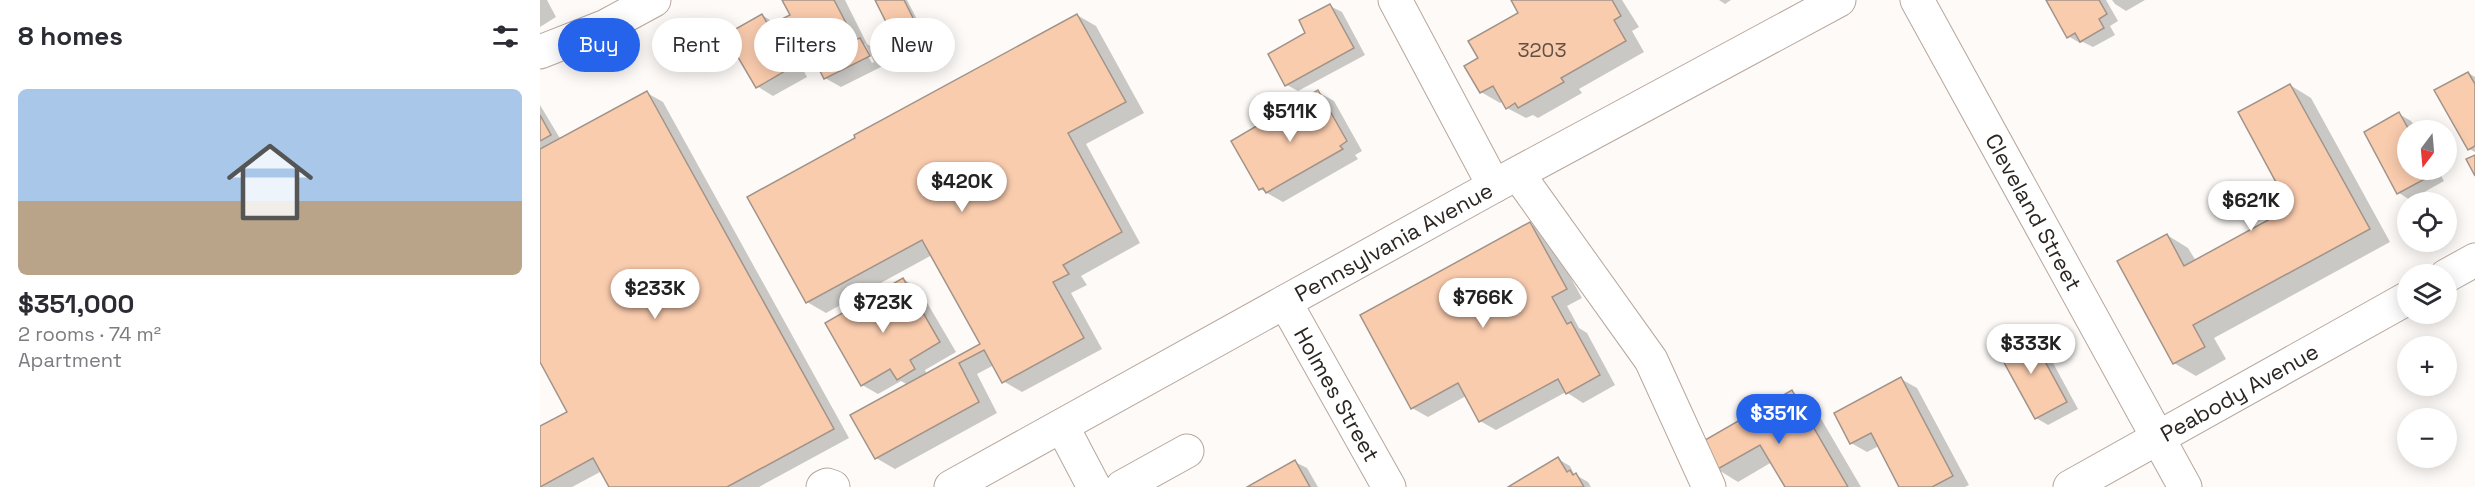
<!DOCTYPE html>
<meta charset="utf-8">
<style>
:root{--surface:#fff;--page:#f2f2f3;--text:#2b2b33;--muted:#7c7c81;--line:#e1e1e2;--accent:#2563eb}
body{margin:0;font-family:"Space Grotesk",sans-serif;background:var(--page);color:var(--text);height:100vh;display:flex;flex-direction:column;font-size:22px;white-space:nowrap}
*{box-sizing:border-box;margin:0}
p{font-size:20px;color:var(--muted)}
.icon{flex:none;width:33px;height:33px;fill:none;stroke:currentColor;stroke-width:2;stroke-linecap:round;stroke-linejoin:round}
.map{position:relative;flex:1;overflow:hidden}
.panel{display:flex;flex-direction:column;background:var(--surface);width:540px}
.panel>*{flex:none}
.top-card{position:absolute;left:18px;top:18px;width:570px;height:54px;display:flex;gap:12px}
.needle{width:39px;rotate:196deg}
.buttons{position:absolute;left:1857px;top:120px;display:grid;gap:12px}
.buttons a{display:grid;place-items:center;width:60px;height:60px;border-radius:50%;background:var(--surface);box-shadow:0 3px 15px #0003;font-size:30px}
.price{position:absolute;translate:-50% -51px;padding:0 14px;border-radius:21px;background:#fff;color:#222;font-size:20px;line-height:39px;filter:drop-shadow(0 2px 3px #0008)}
.price::after{content:'';position:absolute;left:50%;top:36px;width:18px;height:14px;margin-left:-9px;background:inherit;clip-path:polygon(0 0,100% 0,50% 100%)}
.price.on{background:var(--accent);color:#fff}
ul{padding:0;list-style:none}
li{display:grid;align-content:center;gap:12px;height:318px;padding:0 18px}
li+li{border-top:2px solid var(--line)}
li span{display:grid;place-items:center;height:186px;border-radius:9px;color:#555}
li>.icon{margin-inline-start:auto}
span .icon{width:108px;height:108px;fill:#fffc;stroke-width:1}
li b{font-size:26px}
h2{display:flex;justify-content:space-between;align-items:center;height:72px;padding:0 18px;font-size:26px}
.tag{padding:0 21px;border-radius:27px;background:var(--surface);box-shadow:0 3px 15px #0003;font-size:21px;line-height:54px}
.tag.on{background:var(--accent);color:#fff}
main{display:flex;flex:1;min-height:0}
.map>svg:first-child{display:block}
.shadow{fill:#0003;fill-rule:evenodd}
.building{fill:#faccae;stroke:#a29389;stroke-width:1.5}
.lines{fill:none;stroke-linecap:round;stroke-linejoin:round}
.minor-casing{stroke:#b7a79d;stroke-width:35}
.minor{stroke:#fff;stroke-width:33}
.labels{text-anchor:middle;stroke-width:5;stroke-linejoin:round;paint-order:stroke}
.number-label{font-size:20px;fill:#605045}
.street-label{font-size:22px;fill:#2c2622;stroke:#fff}
</style>
<main>
<section class="panel">
<h2>8 homes<svg class="icon" aria-label="filters" viewBox="0 0 24 24"><path d="M4 7h16M4 17h16"/><circle cx="9" cy="7" r="2"/><circle cx="15" cy="17" r="2"/></svg></h2>
<ul>
<li><span style="background:linear-gradient(#a9c7e8 60%,#b9a48a 0)"><svg class="icon" aria-label="home" viewBox="0 0 24 24"><path d="M3 11l9-7 9 7M6 9v11h12V9"/></svg></span><div><b>$351,000</b><p>2 rooms · 74 m²</p><p>Apartment</p></div></li>
</ul>
</section>
<div class="map">
<svg width="1935" height="487" viewBox="0 0 1935 487">
<rect width="100%" height="100%" fill="#fdfaf7"/>
<!-- shadow -->
<g class="shadow">
<path d="M 0,0 L 7,0 L 16,17 L 0,27 Z"/>
<path d="M 244,0 L 305,0 L 327,44 L 336,49 L 345,65 L 301,87 L 285,78 L 277,62 L 271,65 L 256,56 L 267,77 L 233,96 L 217,86 L 222,15 L 236,24 L 252,16 ZM 321,44 L 325,44 L 334,62 L 332,63 Z"/>
<path d="M 337,0 L 367,0 L 381,27 L 360,38 L 355,34 Z"/>
<path d="M 972,0 L 1082,0 L 1099,27 L 1092,31 L 1104,52 L 1039,89 L 1042,93 L 998,118 L 993,115 L 986,118 L 967,108 L 964,101 L 960,103 L 941,92 L 940,59 L 980,13 Z"/>
<path d="M 1179,0 L 1191,0 L 1185,4 Z"/>
<path d="M 1507,0 L 1566,0 L 1578,21 L 1570,26 L 1575,35 L 1553,47 L 1543,42 L 1540,43 L 1528,36 Z"/>
<path d="M 1572,0 L 1605,0 L 1586,11 L 1575,4 Z"/>
<path d="M 790,6 L 802,12 L 825,55 L 758,91 L 747,85 L 767,34 Z"/>
<path d="M 537,15 L 556,26 L 604,113 L 546,144 L 600,243 L 541,276 L 547,285 L 531,293 L 562,349 L 482,392 L 463,381 L 454,365 L 437,374 L 457,413 L 355,469 L 336,458 L 368,385 L 361,381 L 338,394 L 322,385 L 363,279 L 379,289 L 416,352 L 385,370 L 387,375 L 442,345 L 392,255 L 286,313 L 267,302 Z"/>
<path d="M 1928,73 L 1935,77 L 1935,152 L 1929,149 Z"/>
<path d="M 1750,85 L 1771,98 L 1850,242 L 1674,338 L 1686,359 L 1656,376 L 1634,363 L 1627,235 L 1648,248 L 1656,261 L 1752,209 Z"/>
<path d="M 778,92 L 794,101 L 822,151 L 815,155 L 818,159 L 743,202 L 720,189 L 693,141 Z"/>
<path d="M 107,93 L 123,102 L 309,438 L 219,487 L 71,487 L 62,471 L 32,487 L 0,487 L 0,428 L 29,412 L 0,359 L 0,105 L 21,140 Z"/>
<path d="M 1859,114 L 1871,121 L 1877,130 L 1868,130 L 1868,170 L 1898,170 L 1904,181 L 1870,200 L 1859,193 Z"/>
<path d="M 990,224 L 1006,233 L 1042,298 L 1027,306 L 1039,328 L 1047,333 L 1075,385 L 1043,403 L 1026,392 L 956,430 L 940,421 L 926,396 L 888,417 L 872,408 Z"/>
<path d="M 1488,332 L 1500,339 L 1538,409 L 1508,425 L 1496,418 Z"/>
<path d="M 1361,379 L 1377,388 L 1429,485 L 1425,487 L 1361,487 L 1339,446 L 1327,452 L 1311,443 Z"/>
<path d="M 1252,392 L 1273,405 L 1321,487 L 1246,487 L 1232,462 L 1198,482 L 1177,469 Z"/>
<path d="M 1018,459 L 1030,466 L 1034,474 L 1048,482 L 1051,487 L 971,487 Z"/>
<path d="M 755,462 L 767,468 L 778,487 L 710,487 Z"/>
</g>
<!-- building -->
<g class="building">
<path d="M 242,0 L 294,0 L 315,40 L 320,38 L 330,56 L 284,79 L 269,49 L 254,57 L 236,22 L 250,15 Z"/>
<path d="M 335,0 L 364,0 L 376,24 L 353,36 Z"/>
<path d="M 971,0 L 1072,0 L 1081,16 L 1074,20 L 1086,41 L 1021,78 L 1024,82 L 978,108 L 975,103 L 966,109 L 953,86 L 940,93 L 924,66 L 938,58 L 928,41 L 978,13 Z"/>
<path d="M 1506,0 L 1559,0 L 1567,14 L 1559,19 L 1564,28 L 1540,42 L 1535,33 L 1527,38 Z"/>
<path d="M 790,4 L 814,48 L 745,86 L 728,54 L 765,33 L 759,20 Z"/>
<path d="M 222,14 L 252,67 L 216,88 L 185,35 Z"/>
<path d="M 537,14 L 586,102 L 528,133 L 582,232 L 523,265 L 529,274 L 513,282 L 544,338 L 462,383 L 444,350 L 419,363 L 439,402 L 335,459 L 310,415 L 440,344 L 382,240 L 266,303 L 207,197 L 315,138 L 314,135 Z"/>
<path d="M 1928,72 L 1935,84 L 1935,146 L 1928,150 L 1894,90 Z"/>
<path d="M 1750,84 L 1830,229 L 1653,325 L 1665,347 L 1633,364 L 1577,261 L 1627,234 L 1644,266 L 1750,208 L 1698,112 Z"/>
<path d="M 778,90 L 807,141 L 800,146 L 803,149 L 726,193 L 723,188 L 719,190 L 691,141 Z"/>
<path d="M 107,91 L 294,429 L 187,487 L 69,487 L 53,458 L 0,487 L 0,426 L 27,412 L 0,362 L 0,149 Z"/>
<path d="M 1859,112 L 1869,130 L 1868,130 L 1868,170 L 1891,170 L 1894,174 L 1857,194 L 1824,132 Z"/>
<path d="M 0,115 L 11,135 L 0,141 Z"/>
<path d="M 1935,155 L 1935,176 L 1926,159 Z"/>
<path d="M 990,222 L 1027,289 L 1012,297 L 1027,324 L 1031,322 L 1060,375 L 1026,394 L 1018,379 L 939,422 L 918,383 L 871,409 L 820,315 Z"/>
<path d="M 363,278 L 400,342 L 370,360 L 375,369 L 357,380 L 350,369 L 321,386 L 285,323 Z"/>
<path d="M 1488,330 L 1527,402 L 1495,419 L 1456,348 Z"/>
<path d="M 1361,377 L 1413,476 L 1392,487 L 1359,487 L 1331,433 L 1310,444 L 1294,413 Z"/>
<path d="M 1252,390 L 1308,487 L 1245,487 L 1220,445 L 1176,470 L 1160,443 Z"/>
<path d="M 1018,457 L 1027,472 L 1030,470 L 1033,475 L 1036,473 L 1044,487 L 968,487 Z"/>
<path d="M 755,460 L 770,487 L 707,487 Z"/>
</g>
<g class="lines">
<!-- minor casing -->
<g class="minor-casing">
<g id="minor">
<path d="M 855,0 L 954,186"/>
<path id="s1" d="M 1377,0 L 1645,487"/>
<path d="M 0,52 L 66,26 L 114,0"/>
<path d="M 978,174 L 1111,360 L 1169,487"/>
<path d="M 1906,276 L 1935,260"/>
<path id="s2" d="M 745,302 L 849,487"/>
<path d="M 522,426 L 554,487"/>
<path d="M 283,487 L 287,485 L 293,487"/>
<path id="s3" d="M 411,487 L 954,186 L 1299,0"/>
<path d="M 582,487 L 647,451"/>
<path id="s4" d="M 1530,487 L 1868,298"/>
</g>
</g>
<!-- minor -->
<use href="#minor" class="minor"/>
</g>
<g class="labels">
<!-- number labels -->
<g class="number-label">
<text x="1002" y="57">3203</text>
</g>
<!-- street labels -->
<g class="street-label">
<text dy="8" stroke="none"><textPath href="#s1" startOffset="242">Cleveland Street</textPath></text>
<text dy="8" stroke="none"><textPath href="#s3" startOffset="506">Pennsylvania Avenue</textPath></text>
<text dy="8" stroke="none"><textPath href="#s4" startOffset="194">Peabody Avenue</textPath></text>
<text dy="8" stroke="none"><textPath href="#s2" startOffset="106">Holmes Street</textPath></text>
</g>
</g>
</svg>
<div class="buttons">
<a><svg class="needle" viewBox="-14 -14 28 28"><path d="M0-13l5 13h-10z" fill="#e53935"/><path d="M0 13l5-13h-10z" fill="#7c7c81"/></svg></a>
<a><svg class="icon" aria-label="locate" viewBox="0 0 24 24"><circle cx="12" cy="12" r="6"/><path d="M12 2v4M12 18v4M2 12h4M18 12h4"/></svg></a>
<a><svg class="icon" aria-label="layers" viewBox="0 0 24 24"><path d="M12 4l9 5-9 5-9-5zM3 14l9 5 9-5"/></svg></a>
<a>+</a>
<a>−</a>
</div>
<b class="price" style="left:750px;top:143px">$511K</b>
<b class="price" style="left:422px;top:213px">$420K</b>
<b class="price" style="left:1711px;top:232px">$621K</b>
<b class="price" style="left:115px;top:320px">$233K</b>
<b class="price" style="left:943px;top:329px">$766K</b>
<b class="price" style="left:343px;top:334px">$723K</b>
<b class="price" style="left:1491px;top:375px">$333K</b>
<b class="price on" style="left:1239px;top:445px">$351K</b>
<div class="top-card">
<a class="tag on">Buy</a>
<a class="tag">Rent</a>
<a class="tag">Filters</a>
<a class="tag">New</a>
</div>
</div>
</main>
